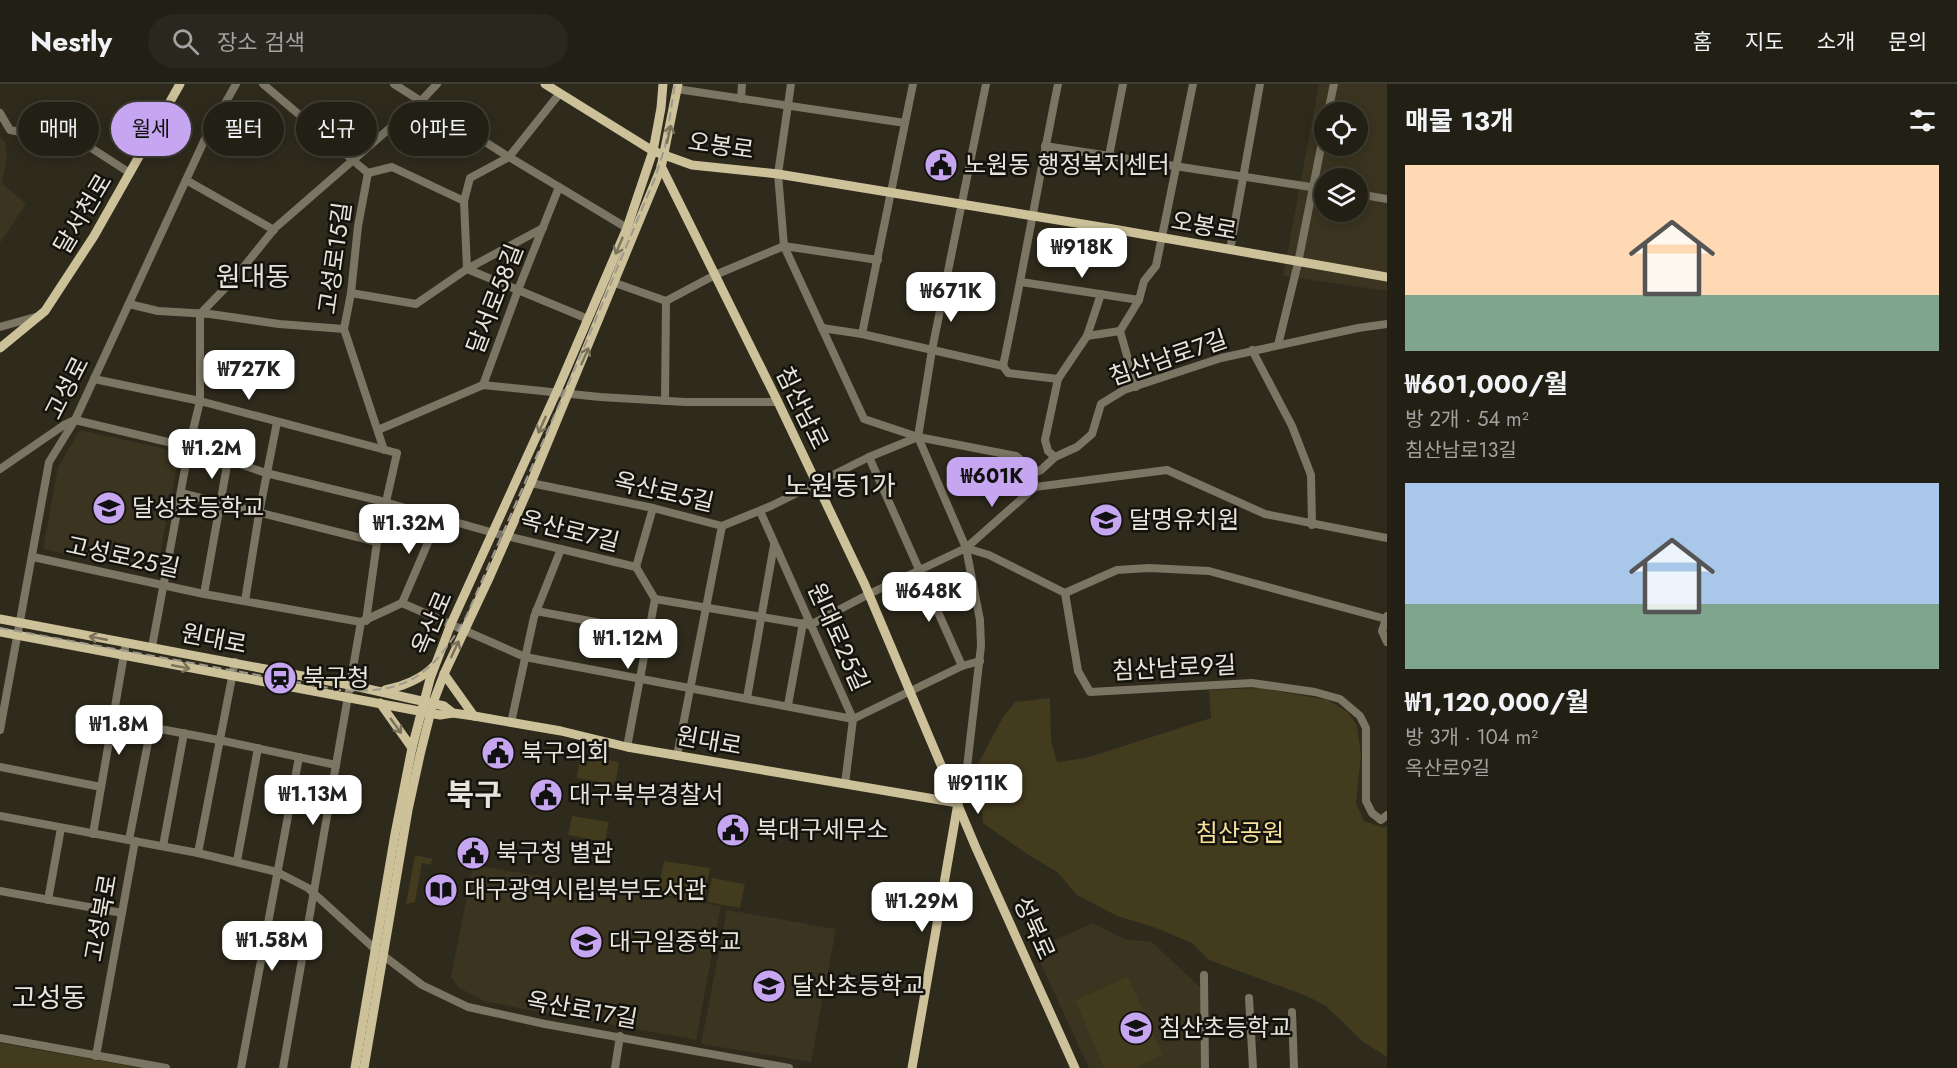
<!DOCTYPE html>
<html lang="ko">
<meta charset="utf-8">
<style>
:root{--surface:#222015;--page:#2a281e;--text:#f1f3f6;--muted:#a2a3a0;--line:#3f3e34;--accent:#c6a6f0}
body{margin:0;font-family:Jost,"Noto Sans KR",sans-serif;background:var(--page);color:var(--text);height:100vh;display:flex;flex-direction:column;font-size:22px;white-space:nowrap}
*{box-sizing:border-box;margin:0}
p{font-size:20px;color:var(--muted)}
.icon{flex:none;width:33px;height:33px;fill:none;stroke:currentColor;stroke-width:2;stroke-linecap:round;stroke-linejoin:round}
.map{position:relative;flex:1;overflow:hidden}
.sheet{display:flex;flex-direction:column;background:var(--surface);width:570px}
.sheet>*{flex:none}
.banner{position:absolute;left:18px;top:18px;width:570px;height:54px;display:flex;gap:12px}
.tools{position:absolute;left:1314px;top:18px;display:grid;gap:12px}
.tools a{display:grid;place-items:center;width:54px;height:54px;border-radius:50%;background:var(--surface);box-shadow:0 3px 15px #0003,0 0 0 2px var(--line);font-size:30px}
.price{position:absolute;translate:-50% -51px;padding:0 14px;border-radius:12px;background:#fff;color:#222;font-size:20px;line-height:39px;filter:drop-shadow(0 2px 3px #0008)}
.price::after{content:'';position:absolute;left:50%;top:36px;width:18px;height:14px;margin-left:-9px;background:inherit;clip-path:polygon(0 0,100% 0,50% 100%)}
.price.active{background:var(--accent);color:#111}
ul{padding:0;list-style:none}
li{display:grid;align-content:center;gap:12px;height:318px;padding:0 18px}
li span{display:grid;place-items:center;height:186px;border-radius:0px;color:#555}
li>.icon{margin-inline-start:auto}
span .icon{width:108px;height:108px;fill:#fffc;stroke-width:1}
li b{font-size:26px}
h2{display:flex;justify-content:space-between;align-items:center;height:72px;padding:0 18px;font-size:26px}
.chip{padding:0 21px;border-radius:27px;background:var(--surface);box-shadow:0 3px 15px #0003,0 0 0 2px var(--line);font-size:21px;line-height:54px}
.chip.active{background:var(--accent);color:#111}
header{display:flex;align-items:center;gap:36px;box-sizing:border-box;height:84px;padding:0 30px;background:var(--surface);border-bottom:2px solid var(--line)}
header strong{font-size:28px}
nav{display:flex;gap:33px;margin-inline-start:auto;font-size:21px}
.search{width:420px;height:54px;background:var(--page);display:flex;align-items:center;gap:15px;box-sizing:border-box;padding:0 21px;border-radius:33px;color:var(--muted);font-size:22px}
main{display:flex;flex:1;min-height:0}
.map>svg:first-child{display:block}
.built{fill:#3a3420;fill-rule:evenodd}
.green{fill:#433b1e}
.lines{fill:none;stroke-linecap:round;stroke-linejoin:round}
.minor{stroke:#7b7563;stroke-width:8}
.major{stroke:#cdc19a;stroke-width:9}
.rail{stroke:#9d9a8f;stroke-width:2;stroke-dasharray:9 4.5;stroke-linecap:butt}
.oneway{stroke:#7a725a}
.labels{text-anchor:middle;stroke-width:5;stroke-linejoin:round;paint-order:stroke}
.street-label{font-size:24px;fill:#e7e4db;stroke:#14120c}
.poi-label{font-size:24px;fill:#e7e4db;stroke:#14120c;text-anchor:start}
.park-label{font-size:24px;fill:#f7e19a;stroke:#14120c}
.quarter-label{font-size:27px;fill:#e7e4db;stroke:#14120c}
.district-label{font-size:30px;font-weight:bold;fill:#e7e4db;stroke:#14120c}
</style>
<header>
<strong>Nestly</strong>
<div class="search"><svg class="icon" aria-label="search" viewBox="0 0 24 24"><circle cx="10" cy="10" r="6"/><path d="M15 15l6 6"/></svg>장소 검색</div>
<nav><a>홈</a><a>지도</a><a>소개</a><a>문의</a></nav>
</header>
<main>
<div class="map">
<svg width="1387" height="984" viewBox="0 0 1387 984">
<rect width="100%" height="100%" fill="#2e2a1c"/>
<!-- built -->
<g class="built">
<path d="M 1319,0 L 1387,0 L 1387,207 L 1283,192 ZM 1324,28 L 1358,28 L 1358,62 L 1324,62 ZM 1324,94 L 1358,94 L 1358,128 L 1324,128 Z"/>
<path d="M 0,54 L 5,58 L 7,73 L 2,99 L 26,120 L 0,159 Z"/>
<path d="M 80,346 L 180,368 L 156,491 L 43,465 L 58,383 Z"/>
<path d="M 473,781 L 721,822 L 696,956 L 486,918 L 459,904 L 451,893 Z"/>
<path d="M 727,826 L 836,845 L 811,978 L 701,960 Z"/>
<path d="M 1093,839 L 1124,855 L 1152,858 L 1201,904 L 1203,984 L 1089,984 L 1034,865 Z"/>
</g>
<!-- green -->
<g class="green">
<path d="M 1260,604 L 1328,616 L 1348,628 L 1357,642 L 1361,671 L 1356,719 L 1364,737 L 1384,744 L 1387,742 L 1387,973 L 1362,957 L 1326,922 L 1307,912 L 1209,876 L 1192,859 L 1156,844 L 1117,832 L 1077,811 L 1057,788 L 1027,770 L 983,739 L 977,682 L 1003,633 L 1015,618 L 1050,614 L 1051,657 L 1057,678 L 1086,674 L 1211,634 L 1209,606 Z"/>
<path d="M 580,671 L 619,678 L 615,701 L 577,694 Z"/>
<path d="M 572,732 L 609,738 L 605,758 L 568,751 Z"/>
<path d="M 415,771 L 432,775 L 431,781 L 422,779 L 415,818 L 406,820 Z"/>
<path d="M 664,777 L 710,784 L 704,818 L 657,810 Z"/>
<path d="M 712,794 L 745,800 L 740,824 L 707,818 Z"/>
<path d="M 1128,893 L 1163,971 L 1133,984 L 1104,984 L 1075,916 Z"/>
<path d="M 0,959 L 141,984 L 0,984 Z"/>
</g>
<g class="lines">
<!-- minor -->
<g class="minor">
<path d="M 263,0 L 368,89"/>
<path d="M 394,0 L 509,73 L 627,144"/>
<path d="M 791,0 L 778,90 L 784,162 L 864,335 L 918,353 L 1016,372 C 1028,381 1032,389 1035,403"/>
<path d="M 677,5 L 905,39"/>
<path d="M 741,15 L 742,0"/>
<path d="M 1328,28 L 1334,0"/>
<path d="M 0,29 L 10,46 L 85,60 L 130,89"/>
<path d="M 1045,62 L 1324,105"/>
<path d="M 1109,72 L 1123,0"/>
<path d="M 368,89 L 358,142 L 351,209 L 344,245 L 384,366"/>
<path d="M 368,89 L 392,83 L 464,117"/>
<path d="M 186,96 L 274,146"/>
<path d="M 1358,110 L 1387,115"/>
<path d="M 1230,166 L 1260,0"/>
<path d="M 467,185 L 464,117 L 470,94 L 509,73 L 560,9"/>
<path d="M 467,185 L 588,235"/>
<path d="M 1021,198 L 1139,216"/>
<path d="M 615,199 L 666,217"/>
<path d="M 351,209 L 416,220 L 467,185 L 543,144"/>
<path d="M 666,217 L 715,191 L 784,162 L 878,176"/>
<path d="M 129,220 L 158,227 L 210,230 L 279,240 L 344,245"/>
<path d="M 0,243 L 39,232"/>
<path d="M 822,244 L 862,250 L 1003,282 L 1008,289 L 1058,295"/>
<path d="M 862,250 L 913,0"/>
<path d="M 1087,252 L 1120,247"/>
<path d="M 1278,261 L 1298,179 L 1324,48"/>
<path d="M 1252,266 L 1292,342 L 1311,391 L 1312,441"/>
<path d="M 1003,282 C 1023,188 1039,94 1058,0"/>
<path d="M 94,295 L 200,317 L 397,369 L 377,458 L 366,537"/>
<path d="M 483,301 L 518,206 L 559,103"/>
<path d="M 1136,303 L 1120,247 L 1139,216 L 1144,197 L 1156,182 L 1193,0"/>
<path d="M 665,317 L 666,217"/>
<path d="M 378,346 L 483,301 L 600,313 L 685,318 L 778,318"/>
<path d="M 918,353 L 966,464 L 980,536 L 981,562 L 966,692 L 958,719"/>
<path d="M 918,353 L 932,266 L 986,0"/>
<path d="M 869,373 L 962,582"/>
<path d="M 1055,373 L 1048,367 L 1045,356 L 1058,295 L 1087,252 L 1101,210"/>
<path d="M 0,385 L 64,341 L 75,336 L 189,363 L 266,389 L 381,417 L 494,449 L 636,483 L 655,515 L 810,541 L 869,510 L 966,464 L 989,471 L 1065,509 L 1078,587 L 1090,608 L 1252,599 L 1315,608 L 1340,615 L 1360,632 L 1366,644 L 1366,717 L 1372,729 L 1381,736 L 1387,731"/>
<path d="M 1032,390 L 1041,386 L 1055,373 L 1077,363 L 1092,350 L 1101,320 L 1124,306 L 1221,274 L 1358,244 L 1387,240"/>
<path d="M 531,399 L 653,424 L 722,442 L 771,422 L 869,373 L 918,353"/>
<path d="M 181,409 L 377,458"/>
<path d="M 760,427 L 853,635 L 845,700"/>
<path d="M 966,464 L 1035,403 L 1167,386 L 1265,430 L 1387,454"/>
<path d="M 33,473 L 204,510 L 361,538"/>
<path d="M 636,483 L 653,424"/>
<path d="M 1065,509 L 1117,486 L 1149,484 L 1209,487 L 1386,535"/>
<path d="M 204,510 L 228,376"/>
<path d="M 245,517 L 259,430 L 277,338"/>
<path d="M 402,519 L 525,573 L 853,635 L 962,582 L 980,577"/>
<path d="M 536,527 L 649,548"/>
<path d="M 1387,532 L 1382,547 L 1387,558"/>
<path d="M 152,563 L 189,363 L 200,317 L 200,230 L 234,195 L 275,144 L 421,17 L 437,0"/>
<path d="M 747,614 L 774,461"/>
<path d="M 788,621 L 803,539"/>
<path d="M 112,636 L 219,656 L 336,681"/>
<path d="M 511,639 L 534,533 L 561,465"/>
<path d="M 0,646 L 49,378 L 75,336 L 204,57 L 236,0"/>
<path d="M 627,663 L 655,515"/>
<path d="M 677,672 L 722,442"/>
<path d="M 0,683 L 101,703"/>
<path d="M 0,732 L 198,769 L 277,788 L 308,804 L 376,866 L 422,901 L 468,923 L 545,940 L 789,984"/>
<path d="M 93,750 L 126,559"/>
<path d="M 129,756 L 151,643"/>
<path d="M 163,762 L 184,649"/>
<path d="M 198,769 L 235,578"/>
<path d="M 237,777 L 258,664"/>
<path d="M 0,807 L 122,829"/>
<path d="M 48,816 L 61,744"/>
<path d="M 1204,891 L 1205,984"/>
<path d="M 1249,914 L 1253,984"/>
<path d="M 1292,928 L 1294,984"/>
<path d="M 0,954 L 166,984"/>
<path d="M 96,972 L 135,757"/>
<path d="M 241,984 L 299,673"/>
<path d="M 283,984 L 361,538 L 402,519 L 439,433"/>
<path d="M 615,984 L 620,952"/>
</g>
<!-- major -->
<g class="major">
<path d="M 545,0 L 653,67 L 692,81 L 778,90 L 1113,145 L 1387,193"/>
<path d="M 661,82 L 778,318 L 865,501 L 976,764 L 1075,984"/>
<path d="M 0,264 L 45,227 L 94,152 L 180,0"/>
<path d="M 0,535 L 350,601 L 444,622 L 453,629"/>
<path d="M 0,548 L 440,631 L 453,629 L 474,632 L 561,647 L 627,663 L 958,719"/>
<path d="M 444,590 L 474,632"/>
<path d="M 385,606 C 401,603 422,595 434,582"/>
<path d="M 380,619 L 412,664"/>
<path d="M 355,984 L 395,750 L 412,664 L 430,595 L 451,540 L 557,307 L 627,144 L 653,67 L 661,24 L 663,0"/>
<path d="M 364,984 L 408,726 L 420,671 L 433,619 L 444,590 L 490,492 L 531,399 L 661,84 L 678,0"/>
<path d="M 912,984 L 958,719"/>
</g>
<!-- rail -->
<path class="rail" d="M 0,544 L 340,606 C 408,611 433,590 466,533 L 580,273 L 655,94 L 665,63 L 675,0"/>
</g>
<!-- one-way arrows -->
<defs><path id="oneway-shaft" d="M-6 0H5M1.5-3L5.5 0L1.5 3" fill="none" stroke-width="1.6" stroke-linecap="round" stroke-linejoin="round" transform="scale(1.5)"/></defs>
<g class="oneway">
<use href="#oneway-shaft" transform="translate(669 50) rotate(-77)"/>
<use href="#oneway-shaft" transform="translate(619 162) rotate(113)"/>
<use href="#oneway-shaft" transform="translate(585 272) rotate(-66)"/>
<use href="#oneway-shaft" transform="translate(542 341) rotate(114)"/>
<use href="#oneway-shaft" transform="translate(98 554) rotate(-169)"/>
<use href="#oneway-shaft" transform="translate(455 565) rotate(-65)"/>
<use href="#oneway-shaft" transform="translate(181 583) rotate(11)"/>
<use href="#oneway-shaft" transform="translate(396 642) rotate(54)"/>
</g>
<!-- icons -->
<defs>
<g id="civic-disc" transform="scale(1.725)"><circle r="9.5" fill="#c6a6f0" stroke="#14120c"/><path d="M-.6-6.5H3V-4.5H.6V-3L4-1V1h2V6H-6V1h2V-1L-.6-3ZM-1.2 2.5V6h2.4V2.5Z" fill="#111"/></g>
<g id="school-disc" transform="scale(1.725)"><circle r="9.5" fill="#c6a6f0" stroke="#14120c"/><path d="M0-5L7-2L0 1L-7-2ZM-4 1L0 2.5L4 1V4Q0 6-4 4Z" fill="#111"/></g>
<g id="station-disc" transform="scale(1.725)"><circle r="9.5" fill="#c6a6f0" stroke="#14120c"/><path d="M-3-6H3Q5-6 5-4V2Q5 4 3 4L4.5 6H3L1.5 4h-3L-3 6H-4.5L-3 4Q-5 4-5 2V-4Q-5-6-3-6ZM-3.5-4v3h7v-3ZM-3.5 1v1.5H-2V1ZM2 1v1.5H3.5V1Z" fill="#111"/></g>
<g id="library-disc" transform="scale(1.725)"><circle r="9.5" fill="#c6a6f0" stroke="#14120c"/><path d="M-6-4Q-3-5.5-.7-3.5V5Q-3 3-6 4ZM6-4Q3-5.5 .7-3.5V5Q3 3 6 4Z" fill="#111"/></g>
</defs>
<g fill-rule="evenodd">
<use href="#civic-disc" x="941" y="81"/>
<use href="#school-disc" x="109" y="424"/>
<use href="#school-disc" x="1106" y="436"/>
<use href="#station-disc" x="280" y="594"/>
<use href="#civic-disc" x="498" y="669"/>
<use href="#civic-disc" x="546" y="711"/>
<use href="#civic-disc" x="733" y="746"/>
<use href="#civic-disc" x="473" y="769"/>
<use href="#library-disc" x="441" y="806"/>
<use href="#school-disc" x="586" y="858"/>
<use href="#school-disc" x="769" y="902"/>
<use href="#school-disc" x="1136" y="944"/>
</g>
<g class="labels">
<!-- street labels -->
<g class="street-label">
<text transform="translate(721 62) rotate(8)" y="8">오봉로</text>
<text transform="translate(83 130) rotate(-59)" y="8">달서천로</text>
<text transform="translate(1204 142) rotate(10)" y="8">오봉로</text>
<text transform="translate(335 174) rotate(-82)" y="8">고성로15길</text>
<text transform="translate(495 215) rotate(-69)" y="8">달서로58길</text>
<text transform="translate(1168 274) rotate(-19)" y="8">침산남로7길</text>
<text transform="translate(67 304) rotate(-63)" y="8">고성로</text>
<text transform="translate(802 324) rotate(64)" y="8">침산남로</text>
<text transform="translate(664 408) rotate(13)" y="8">옥산로5길</text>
<text transform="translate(570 447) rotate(14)" y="8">옥산로7길</text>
<text transform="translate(123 473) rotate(12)" y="8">고성로25길</text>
<text transform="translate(432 539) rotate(-67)" y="8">옥산로</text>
<text transform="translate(838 553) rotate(66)" y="8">원대로25길</text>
<text transform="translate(214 555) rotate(11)" y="8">원대로</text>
<text transform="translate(1174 584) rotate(-3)" y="8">침산남로9길</text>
<text transform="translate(709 657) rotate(10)" y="8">원대로</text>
<text transform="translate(101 834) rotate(-80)" y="8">고성북로</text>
<text transform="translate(1034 844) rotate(66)" y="8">성북로</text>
<text transform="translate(582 926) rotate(10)" y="8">옥산로17길</text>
</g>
<!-- poi labels -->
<g class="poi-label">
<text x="964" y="89">노원동 행정복지센터</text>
<text x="132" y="432">달성초등학교</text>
<text x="1129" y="444">달명유치원</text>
<text x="303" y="602">북구청</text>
<text x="521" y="677">북구의회</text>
<text x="569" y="719">대구북부경찰서</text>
<text x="756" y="754">북대구세무소</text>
<text x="496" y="777">북구청 별관</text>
<text x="464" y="814">대구광역시립북부도서관</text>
<text x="609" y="866">대구일중학교</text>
<text x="792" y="910">달산초등학교</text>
<text x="1159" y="952">침산초등학교</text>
</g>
<!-- park labels -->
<g class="park-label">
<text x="1240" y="757">침산공원</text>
</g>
<!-- quarter labels -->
<g class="quarter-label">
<text x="253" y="202">원대동</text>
<text x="840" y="411">노원동1가</text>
<text x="49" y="923">고성동</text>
</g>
<!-- district labels -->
<g class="district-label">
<text x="474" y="721">북구</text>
</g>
</g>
</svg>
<div class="tools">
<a><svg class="icon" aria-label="locate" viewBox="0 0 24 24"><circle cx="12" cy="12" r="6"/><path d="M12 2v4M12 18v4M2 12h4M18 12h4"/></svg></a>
<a><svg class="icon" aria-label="layers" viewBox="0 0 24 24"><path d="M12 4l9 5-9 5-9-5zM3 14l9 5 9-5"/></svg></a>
</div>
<b class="price" style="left:1082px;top:195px">₩918K</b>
<b class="price" style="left:951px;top:239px">₩671K</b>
<b class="price" style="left:249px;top:317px">₩727K</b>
<b class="price" style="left:212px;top:396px">₩1.2M</b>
<b class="price active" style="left:992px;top:424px">₩601K</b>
<b class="price" style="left:409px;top:471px">₩1.32M</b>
<b class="price" style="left:929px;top:539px">₩648K</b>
<b class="price" style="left:628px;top:586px">₩1.12M</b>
<b class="price" style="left:119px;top:672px">₩1.8M</b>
<b class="price" style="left:978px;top:731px">₩911K</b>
<b class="price" style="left:313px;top:742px">₩1.13M</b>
<b class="price" style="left:922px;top:849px">₩1.29M</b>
<b class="price" style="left:272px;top:888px">₩1.58M</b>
<div class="banner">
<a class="chip">매매</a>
<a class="chip active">월세</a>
<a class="chip">필터</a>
<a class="chip">신규</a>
<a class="chip">아파트</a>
</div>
</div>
<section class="sheet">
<h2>매물 13개<svg class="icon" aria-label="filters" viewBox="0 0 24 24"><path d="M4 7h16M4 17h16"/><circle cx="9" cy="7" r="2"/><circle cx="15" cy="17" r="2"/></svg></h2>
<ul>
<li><span style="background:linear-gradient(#ffd9b3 70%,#7fa58c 0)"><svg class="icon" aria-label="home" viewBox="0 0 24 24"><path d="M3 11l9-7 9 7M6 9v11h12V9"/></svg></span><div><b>₩601,000/월</b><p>방 2개 · 54 m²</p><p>침산남로13길</p></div></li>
<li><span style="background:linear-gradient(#a9c7e8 65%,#7fa58c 0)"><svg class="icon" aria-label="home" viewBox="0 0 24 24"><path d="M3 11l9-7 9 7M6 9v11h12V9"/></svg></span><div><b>₩1,120,000/월</b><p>방 3개 · 104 m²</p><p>옥산로9길</p></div></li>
</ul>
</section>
</main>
